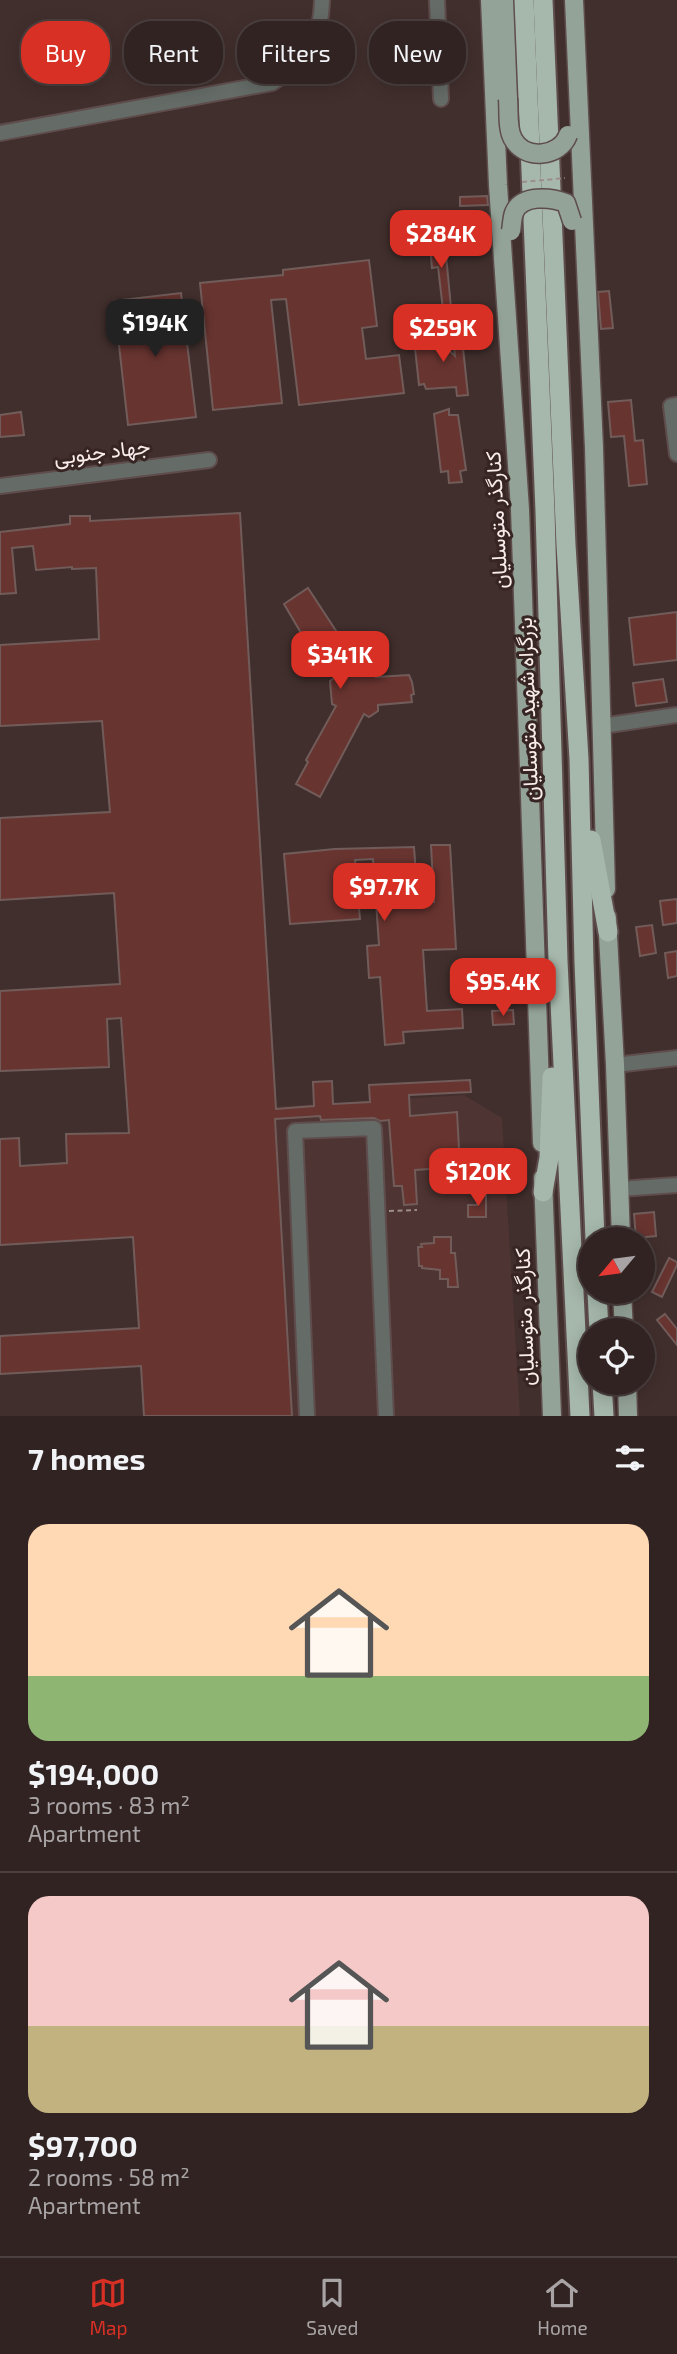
<!DOCTYPE html>
<meta charset="utf-8">
<style>
:root{--surface:#312322;--page:#392b2a;--text:#f1f3f6;--muted:#a8a4a5;--line:#4c4040;--accent:#d93025}
body{margin:0;font-family:"Exo 2",Vazirmatn,sans-serif;background:var(--page);color:var(--text);height:100vh;display:flex;flex-direction:column;font-size:26px;white-space:nowrap}
*{box-sizing:border-box;margin:0}
p{font-size:23px;color:var(--muted)}
.icon{flex:none;width:38px;height:38px;fill:none;stroke:currentColor;stroke-width:2;stroke-linecap:round;stroke-linejoin:round}
.map{position:relative;height:1416px;overflow:hidden}
.sheet{display:flex;flex-direction:column;background:var(--surface);flex:1}
.sheet>*{flex:none}
.banner{position:absolute;left:21px;top:21px;width:635px;height:63px;display:flex;gap:14px}
.needle{width:46px;rotate:241deg}
.buttons{position:absolute;left:578px;top:1227px;display:grid;gap:14px}
.buttons a{display:grid;place-items:center;width:77px;height:77px;border-radius:50%;background:var(--surface);box-shadow:0 4px 18px #0003,0 0 0 2px var(--line);font-size:35px}
.price{position:absolute;translate:-50% -60px;padding:0 16px;border-radius:14px;background:var(--accent);color:#fff;font-size:23px;line-height:46px;filter:drop-shadow(0 2px 4px #0008)}
.price::after{content:'';position:absolute;left:50%;top:42px;width:21px;height:16px;margin-left:-10px;background:inherit;clip-path:polygon(0 0,100% 0,50% 100%)}
.price.current{background:#222;color:#fff}
ul{padding:0;list-style:none}
li{display:grid;align-content:center;gap:14px;height:371px;padding:0 28px}
li+li{border-top:2px solid var(--line)}
li span{display:grid;place-items:center;height:217px;border-radius:21px;color:#555}
li>.icon{margin-inline-start:auto}
span .icon{width:126px;height:126px;fill:#fffc;stroke-width:1}
li b{font-size:30px}
h2{display:flex;justify-content:space-between;align-items:center;height:84px;padding:0 28px;font-size:30px}
.chip{padding:0 24px;border-radius:28px;background:var(--surface);box-shadow:0 4px 18px #0003,0 0 0 2px var(--line);font-size:24px;line-height:63px}
.chip.current{background:var(--accent);color:#fff}
.tabs{display:flex;justify-content:space-around;align-items:center;height:98px;border-top:2px solid var(--line);background:var(--surface);font-size:19px;color:var(--muted)}
.tabs a{display:grid;justify-items:center;gap:4px}
.tabs .current{color:var(--accent)}
.map>svg:first-child{display:block}
.built{fill:#4e3432}
.building{fill:#683430;stroke:#715c5a;stroke-width:2}
.lines{fill:none;stroke-linecap:round;stroke-linejoin:round}
.minor-casing{stroke:#5e4d4c;stroke-width:18}
.major-casing{stroke:#5e4d4c;stroke-width:21}
.highway-casing{stroke:#5e4d4c;stroke-width:23}
.path{stroke:#9c8d8c;stroke-width:2;stroke-dasharray:5 3.5;stroke-linecap:butt}
.minor{stroke:#656c67;stroke-width:14}
.major{stroke:#94a398;stroke-width:18}
.highway{stroke:#a6b8ab;stroke-width:19}
.major-bridge-casing{stroke:#5e4d4c;stroke-width:21;stroke-linecap:butt}
.path-bridge{stroke:#9c8d8c;stroke-width:2;stroke-dasharray:5 3.5;stroke-linecap:butt}
.major-bridge{stroke:#94a398;stroke-width:18}
.labels{text-anchor:middle;stroke-width:6;stroke-linejoin:round;paint-order:stroke}
.street-label{font-size:21px;fill:#f9edec;stroke:#372523}
</style>
<div class="map">
<svg width="677" height="1416" viewBox="0 0 677 1416">
<rect width="100%" height="100%" fill="#412f2d"/>
<!-- built -->
<path class="built" d="M 464,1095 L 502,1118 L 520,1416 L 223,1416 L 206,1111 Z"/>
<!-- building -->
<g class="building">
<path d="M 487,196 L 488,205 L 460,206 L 460,197 Z"/>
<path d="M 444,234 L 452,318 L 444,318 L 438,267 L 432,268 L 429,236 Z"/>
<path d="M 369,260 L 377,326 L 362,328 L 366,359 L 399,355 L 404,393 L 299,405 L 286,299 L 271,300 L 282,403 L 213,410 L 200,283 L 283,275 L 283,270 Z"/>
<path d="M 609,291 L 613,328 L 601,329 L 598,292 Z"/>
<path d="M 181,293 L 196,417 L 128,425 L 114,301 Z"/>
<path d="M 460,320 L 468,395 L 457,396 L 456,387 L 426,389 L 424,384 L 419,385 L 415,348 L 420,348 L 422,340 L 437,339 L 455,356 L 451,321 Z"/>
<path d="M 631,400 L 635,441 L 643,440 L 647,484 L 629,486 L 624,436 L 611,437 L 608,402 Z"/>
<path d="M 449,409 L 449,415 L 458,415 L 466,470 L 460,471 L 462,482 L 449,483 L 448,471 L 441,472 L 434,414 Z"/>
<path d="M 21,412 L 24,435 L 0,437 L 0,415 Z"/>
<path d="M 240,513 L 276,1109 L 314,1106 L 313,1082 L 332,1081 L 333,1104 L 370,1102 L 369,1085 L 470,1080 L 471,1092 L 409,1095 L 410,1116 L 457,1112 L 460,1167 L 415,1170 L 417,1204 L 404,1205 L 402,1186 L 394,1186 L 389,1120 L 380,1121 L 374,1118 L 321,1120 L 320,1116 L 275,1119 L 292,1416 L 144,1416 L 141,1366 L 0,1374 L 0,1336 L 139,1328 L 133,1237 L 0,1245 L 0,1139 L 19,1138 L 20,1166 L 67,1163 L 66,1134 L 129,1133 L 121,1018 L 107,1019 L 109,1067 L 0,1071 L 0,991 L 120,984 L 114,893 L 0,900 L 0,818 L 110,812 L 102,721 L 0,726 L 0,645 L 99,639 L 96,568 L 72,569 L 72,567 L 36,570 L 33,546 L 12,548 L 16,593 L 0,594 L 0,532 L 70,524 L 70,516 L 90,516 L 90,521 Z"/>
<path d="M 308,588 L 361,669 L 366,666 L 376,671 L 376,677 L 409,675 L 412,682 L 414,694 L 411,695 L 412,702 L 378,705 L 378,711 L 369,717 L 364,714 L 320,797 L 296,784 L 308,762 L 306,760 L 336,706 L 332,704 L 330,681 L 334,678 L 310,641 L 307,643 L 284,604 Z"/>
<path d="M 677,612 L 677,660 L 634,665 L 629,618 Z"/>
<path d="M 663,679 L 667,702 L 636,706 L 633,683 Z"/>
<path d="M 431,845 L 450,845 L 456,949 L 423,950 L 427,1011 L 462,1009 L 463,1028 L 403,1032 L 404,1043 L 385,1045 L 380,977 L 369,978 L 367,946 L 379,945 L 373,859 L 355,860 L 360,919 L 290,924 L 284,854 L 335,849 L 414,847 L 418,902 L 434,902 Z"/>
<path d="M 677,899 L 677,923 L 663,925 L 660,901 Z"/>
<path d="M 652,925 L 656,953 L 640,956 L 636,927 Z"/>
<path d="M 677,951 L 677,976 L 668,978 L 665,953 Z"/>
<path d="M 513,1010 L 514,1024 L 493,1025 L 492,1011 Z"/>
<path d="M 477,1195 L 486,1195 L 486,1217 L 468,1217 L 468,1205 L 477,1205 Z"/>
<path d="M 654,1212 L 656,1236 L 636,1238 L 634,1214 Z"/>
<path d="M 434,1237 L 451,1237 L 451,1253 L 455,1253 L 458,1287 L 448,1287 L 448,1279 L 440,1279 L 440,1270 L 422,1268 L 422,1266 L 419,1266 L 418,1247 L 422,1247 L 421,1244 L 434,1243 Z"/>
<path d="M 669,1258 L 677,1262 L 677,1265 L 662,1297 L 652,1292 Z"/>
<path d="M 665,1314 L 677,1329 L 677,1345 L 657,1320 Z"/>
</g>
<g class="lines">
<!-- minor casing -->
<g class="minor-casing">
<g id="minor">
<path d="M 437,0 L 441,99"/>
<path d="M 0,133 L 272,83 C 306,61 321,42 322,0"/>
<path d="M 677,405 L 671,406 L 677,454"/>
<path d="M 0,486 L 209,460"/>
<path d="M 602,726 L 677,715"/>
<path d="M 615,1065 L 677,1058"/>
<path d="M 619,1189 L 677,1185"/>
<path d="M 307,1416 L 295,1131 L 374,1128 L 386,1416"/>
</g>
</g>
<!-- major casing -->
<g class="major-casing">
<g id="major">
<path d="M 490,0 L 498,185 L 520,509 L 542,1143"/>
<path d="M 504,0 L 508,99"/>
<path d="M 574,0 L 594,448 L 606,889"/>
<path d="M 607,917 L 615,1065 L 621,1239"/>
<path d="M 543,1178 L 552,1416"/>
<path d="M 622,1292 L 624,1330"/>
<path d="M 627,1382 L 628,1416"/>
</g>
</g>
<!-- highway casing -->
<g class="highway-casing">
<g id="highway">
<path d="M 524,0 L 545,511 L 558,961 L 580,1416"/>
<path d="M 543,0 L 566,545 L 579,759 L 584,962 L 595,1239"/>
<path d="M 591,840 L 608,932"/>
<path d="M 543,1192 L 549,1158 L 552,1077"/>
<path d="M 597,1292 L 599,1330"/>
<path d="M 602,1382 L 604,1416"/>
</g>
</g>
<!-- path -->
<path class="path" d="M 389,1211 L 417,1210"/>
<!-- minor -->
<use href="#minor" class="minor"/>
<!-- major -->
<use href="#major" class="major"/>
<!-- highway -->
<use href="#highway" class="highway"/>
<!-- major-bridge casing -->
<g class="major-bridge-casing">
<g id="major-bridge">
<path d="M 508,99 C 509,111 507,129 513,139 C 525,161 560,157 568,135"/>
<path d="M 511,231 C 512,226 512,218 514,213 C 521,194 551,197 566,203 L 572,221"/>
</g>
</g>
<!-- path-bridge -->
<path class="path-bridge" d="M 522,182 L 565,178"/>
<!-- major-bridge -->
<use href="#major-bridge" class="major-bridge"/>
</g>
<g class="labels">
<!-- street labels -->
<g class="street-label">
<text transform="translate(102 452) rotate(-7)" y="7">جهاد جنوبی</text>
<text transform="translate(497 520) rotate(-93)" y="7">کنارگذر متوسلیان</text>
<text transform="translate(528 709) rotate(-92)" y="7">بزرگراه شهید متوسلیان</text>
<text transform="translate(525 1317) rotate(-92)" y="7">کنارگذر متوسلیان</text>
</g>
</g>
</svg>
<div class="buttons">
<a><svg class="needle" viewBox="-14 -14 28 28"><path d="M0-13l5 13h-10z" fill="#e53935"/><path d="M0 13l5-13h-10z" fill="#a8a4a5"/></svg></a>
<a><svg class="icon" aria-label="locate" viewBox="0 0 24 24"><circle cx="12" cy="12" r="6"/><path d="M12 2v4M12 18v4M2 12h4M18 12h4"/></svg></a>
</div>
<b class="price" style="left:441px;top:270px">$284K</b>
<b class="price current" style="left:155px;top:359px">$194K</b>
<b class="price" style="left:443px;top:364px">$259K</b>
<b class="price" style="left:340px;top:691px">$341K</b>
<b class="price" style="left:384px;top:923px">$97.7K</b>
<b class="price" style="left:503px;top:1018px">$95.4K</b>
<b class="price" style="left:478px;top:1208px">$120K</b>
<div class="banner">
<a class="chip current">Buy</a>
<a class="chip">Rent</a>
<a class="chip">Filters</a>
<a class="chip">New</a>
</div>
</div>
<section class="sheet">
<h2>7 homes<svg class="icon" aria-label="filters" viewBox="0 0 24 24"><path d="M4 7h16M4 17h16"/><circle cx="9" cy="7" r="2"/><circle cx="15" cy="17" r="2"/></svg></h2>
<ul>
<li><span style="background:linear-gradient(#ffd9b3 70%,#8fb573 0)"><svg class="icon" aria-label="home" viewBox="0 0 24 24"><path d="M3 11l9-7 9 7M6 9v11h12V9"/></svg></span><div><b>$194,000</b><p>3 rooms · 83 m²</p><p>Apartment</p></div></li>
<li><span style="background:linear-gradient(#f6c9c9 60%,#c2b280 0)"><svg class="icon" aria-label="home" viewBox="0 0 24 24"><path d="M3 11l9-7 9 7M6 9v11h12V9"/></svg></span><div><b>$97,700</b><p>2 rooms · 58 m²</p><p>Apartment</p></div></li>
</ul>
</section>
<nav class="tabs">
<a class="current"><svg class="icon" aria-label="map" viewBox="0 0 24 24"><path d="M3 6l6-2 6 2 6-2v14l-6 2-6-2-6 2zM9 4v14M15 6v14"/></svg>Map</a>
<a><svg class="icon" aria-label="saved" viewBox="0 0 24 24"><path d="M7 4h10v16l-5-4-5 4z"/></svg>Saved</a>
<a><svg class="icon" aria-label="home" viewBox="0 0 24 24"><path d="M3 11l9-7 9 7M6 9v11h12V9"/></svg>Home</a>
</nav>
